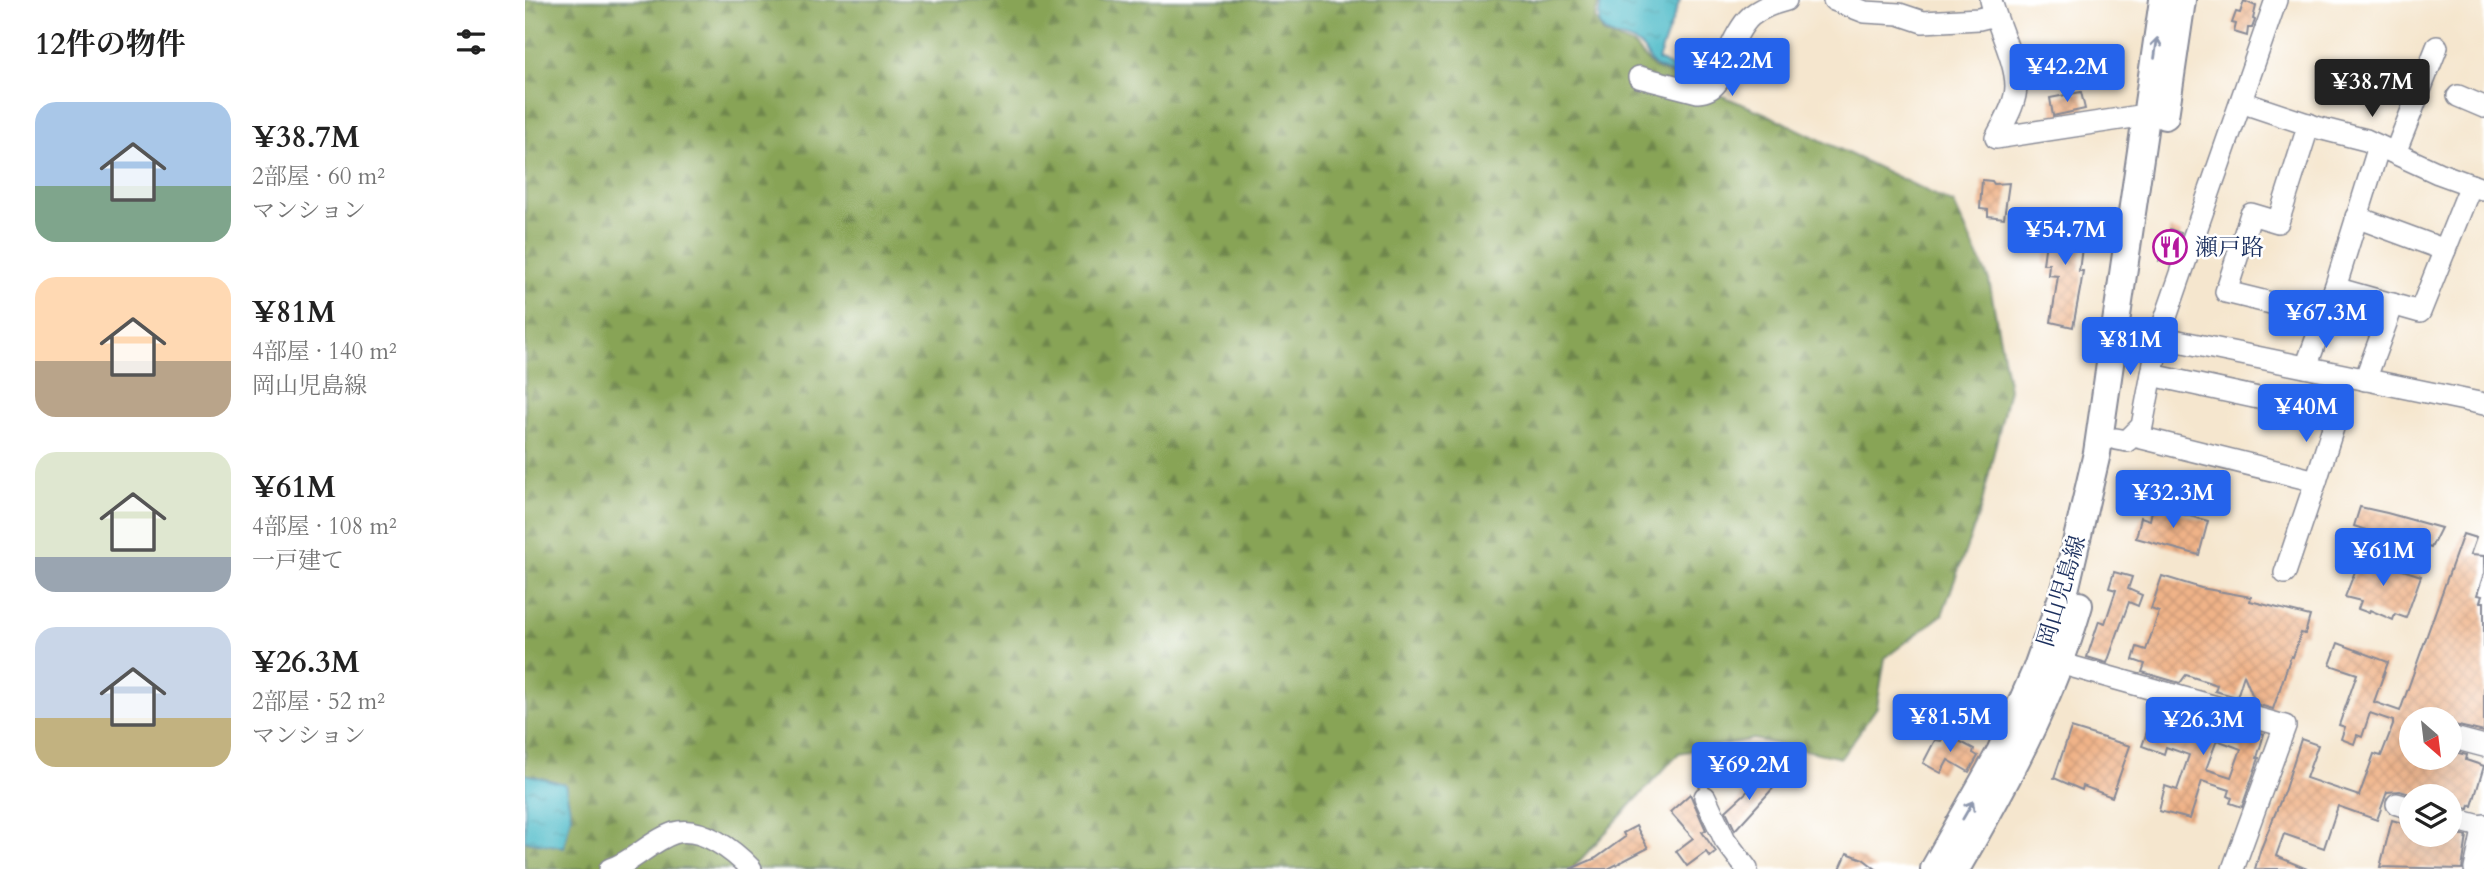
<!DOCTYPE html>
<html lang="ja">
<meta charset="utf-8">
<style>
:root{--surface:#fff;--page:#f6f6f6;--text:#222;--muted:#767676;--accent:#2563eb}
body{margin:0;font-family:Cardo,"Noto Serif JP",serif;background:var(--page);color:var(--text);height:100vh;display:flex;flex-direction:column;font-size:26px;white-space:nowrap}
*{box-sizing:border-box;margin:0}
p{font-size:23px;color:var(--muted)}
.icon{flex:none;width:38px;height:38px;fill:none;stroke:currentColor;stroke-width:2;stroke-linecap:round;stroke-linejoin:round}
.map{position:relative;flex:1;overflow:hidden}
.sheet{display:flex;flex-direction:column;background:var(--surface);width:525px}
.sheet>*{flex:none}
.needle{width:46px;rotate:152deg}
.controls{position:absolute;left:1874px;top:707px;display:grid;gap:14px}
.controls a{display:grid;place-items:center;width:63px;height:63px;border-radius:50%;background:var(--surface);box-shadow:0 7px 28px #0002;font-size:35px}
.price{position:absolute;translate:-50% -60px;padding:0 16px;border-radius:7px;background:var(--accent);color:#fff;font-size:23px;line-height:46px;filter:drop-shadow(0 2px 4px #0008)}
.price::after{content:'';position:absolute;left:50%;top:42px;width:21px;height:16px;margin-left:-10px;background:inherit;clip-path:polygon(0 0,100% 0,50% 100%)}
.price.active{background:#222;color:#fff}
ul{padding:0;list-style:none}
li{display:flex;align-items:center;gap:21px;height:175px;padding:0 35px}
li span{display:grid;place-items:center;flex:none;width:196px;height:140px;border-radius:21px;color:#555}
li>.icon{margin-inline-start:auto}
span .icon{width:84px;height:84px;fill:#fffc;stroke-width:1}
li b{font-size:30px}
h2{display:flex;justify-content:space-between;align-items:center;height:84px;padding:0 35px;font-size:30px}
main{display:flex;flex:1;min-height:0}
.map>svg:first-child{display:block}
.forest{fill:url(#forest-firs);stroke:#526a5a;stroke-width:2}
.water{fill:url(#water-ripples);stroke:#347492;stroke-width:2}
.building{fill:url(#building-cross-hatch);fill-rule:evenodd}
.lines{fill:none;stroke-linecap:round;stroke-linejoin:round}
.minor-casing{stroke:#888a96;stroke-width:24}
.major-casing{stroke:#888a96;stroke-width:30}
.minor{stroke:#fff;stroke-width:21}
.major{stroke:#fff;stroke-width:26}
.oneway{stroke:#8d97ae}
.labels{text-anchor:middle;stroke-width:5;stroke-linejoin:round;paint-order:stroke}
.poi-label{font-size:23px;fill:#1b2f5e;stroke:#fff;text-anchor:start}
.street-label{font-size:23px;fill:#1b2f5e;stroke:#fff}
</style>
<main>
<section class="sheet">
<h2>12件の物件<svg class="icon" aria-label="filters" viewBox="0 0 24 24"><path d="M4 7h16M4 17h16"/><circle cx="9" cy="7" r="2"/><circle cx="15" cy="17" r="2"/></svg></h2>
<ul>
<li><span style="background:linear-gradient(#a9c7e8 60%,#7fa58c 0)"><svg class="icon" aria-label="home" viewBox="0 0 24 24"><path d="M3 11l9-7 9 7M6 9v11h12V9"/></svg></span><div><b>¥38.7M</b><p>2部屋 · 60 m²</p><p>マンション</p></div></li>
<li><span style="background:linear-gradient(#ffd9b3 60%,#b9a48a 0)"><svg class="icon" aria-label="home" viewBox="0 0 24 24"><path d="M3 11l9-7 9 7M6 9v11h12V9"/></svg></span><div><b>¥81M</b><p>4部屋 · 140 m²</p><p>岡山児島線</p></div></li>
<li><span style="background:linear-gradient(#dfe7d0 75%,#9aa5b1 0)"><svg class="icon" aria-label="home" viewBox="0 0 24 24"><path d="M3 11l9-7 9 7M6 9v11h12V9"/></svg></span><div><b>¥61M</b><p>4部屋 · 108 m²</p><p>一戸建て</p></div></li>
<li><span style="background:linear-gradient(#c9d6e8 65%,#c2b280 0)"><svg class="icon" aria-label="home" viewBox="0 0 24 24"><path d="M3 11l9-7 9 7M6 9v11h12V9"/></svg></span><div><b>¥26.3M</b><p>2部屋 · 52 m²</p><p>マンション</p></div></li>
</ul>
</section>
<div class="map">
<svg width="1959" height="869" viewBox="0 0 1959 869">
<defs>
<pattern id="forest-firs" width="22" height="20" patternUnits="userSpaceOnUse" patternTransform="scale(1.75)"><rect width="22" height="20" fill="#88a457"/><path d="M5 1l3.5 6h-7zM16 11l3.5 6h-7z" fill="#6e864b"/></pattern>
<pattern id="water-ripples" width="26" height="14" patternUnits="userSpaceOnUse" patternTransform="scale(1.75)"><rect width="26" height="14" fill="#4cbac7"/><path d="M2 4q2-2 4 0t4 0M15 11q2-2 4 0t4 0" fill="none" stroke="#3e98a5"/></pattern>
<pattern id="building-cross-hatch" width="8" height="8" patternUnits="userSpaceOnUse" patternTransform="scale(1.75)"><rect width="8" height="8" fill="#f0b388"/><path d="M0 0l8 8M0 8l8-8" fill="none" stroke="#cd9a78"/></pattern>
</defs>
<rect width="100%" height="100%" fill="#fff"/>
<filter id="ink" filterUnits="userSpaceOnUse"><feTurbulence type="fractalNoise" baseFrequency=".0143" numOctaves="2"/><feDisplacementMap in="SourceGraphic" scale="14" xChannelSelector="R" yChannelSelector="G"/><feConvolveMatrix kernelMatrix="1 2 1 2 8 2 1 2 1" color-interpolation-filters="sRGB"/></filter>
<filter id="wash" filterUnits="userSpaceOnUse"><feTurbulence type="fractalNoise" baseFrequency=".00686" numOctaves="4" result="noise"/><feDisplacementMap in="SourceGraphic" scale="28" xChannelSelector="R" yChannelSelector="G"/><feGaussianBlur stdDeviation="1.57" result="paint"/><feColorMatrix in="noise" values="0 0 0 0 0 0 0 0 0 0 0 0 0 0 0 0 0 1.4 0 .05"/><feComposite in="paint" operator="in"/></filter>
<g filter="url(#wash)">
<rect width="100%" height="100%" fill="#f5e6ce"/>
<!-- forest -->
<path class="forest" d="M 0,0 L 1074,0 L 1070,18 L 1079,34 L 1109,46 L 1129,68 L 1239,113 L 1429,204 L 1464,280 L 1484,389 L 1455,511 L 1417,615 L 1360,658 L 1352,707 L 1316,758 L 1228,739 L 1154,753 L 1047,869 L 0,869 L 0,841 L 39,846 L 40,784 L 0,774 Z"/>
<!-- water -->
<g class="water">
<path d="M 1077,0 L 1155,0 L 1133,60 L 1151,69 L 1149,74 C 1143,72 1134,69 1129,65 C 1123,60 1122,52 1116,47 C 1096,31 1064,44 1077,0 Z"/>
<path d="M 0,774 L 40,784 L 46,815 L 39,847 L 0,841 Z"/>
</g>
<g id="blocks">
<!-- building -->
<g class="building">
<path d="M 1719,1 L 1731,6 L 1728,19 L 1730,20 L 1727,28 L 1723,28 L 1722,36 L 1709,32 L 1711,24 L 1707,23 L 1711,12 L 1715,13 Z"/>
<path d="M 1556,92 L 1560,109 L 1528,116 L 1525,98 Z"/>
<path d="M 1457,180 L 1467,181 L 1469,184 L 1484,183 L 1479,218 L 1463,216 L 1463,210 L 1455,209 Z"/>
<path d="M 1524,219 L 1560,224 L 1554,271 L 1558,271 L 1556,284 L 1548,327 L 1526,322 L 1533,276 L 1523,275 L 1524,264 L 1518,264 Z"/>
<path d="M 1645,229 L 1656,233 L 1645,265 L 1634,261 Z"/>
<path d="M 1628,506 L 1683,521 L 1674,555 L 1611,538 L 1616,517 L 1625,520 Z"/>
<path d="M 1835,507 L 1862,513 L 1916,528 L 1906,548 L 1854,531 L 1853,534 L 1829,526 Z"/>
<path d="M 1938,534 L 1951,538 L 1945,555 L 1959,556 L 1959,573 L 1952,595 L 1957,596 L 1955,602 L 1959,602 L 1959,732 L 1925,724 L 1925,719 L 1886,719 L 1886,758 L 1925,758 L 1925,751 L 1942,755 L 1941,760 L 1959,766 L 1947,806 L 1945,805 L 1944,809 L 1925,805 L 1925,796 L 1891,796 L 1875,791 L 1862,792 L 1852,820 L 1813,806 L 1799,848 L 1759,834 L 1751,856 L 1782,869 L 1730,869 L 1735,851 L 1759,792 L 1776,739 L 1793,745 L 1781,778 L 1834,796 L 1849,754 L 1856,756 L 1868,725 L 1868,721 L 1845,713 L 1837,737 L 1832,735 L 1829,744 L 1816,739 L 1820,727 L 1814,725 L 1832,674 L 1805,665 L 1813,643 L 1863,662 L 1849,702 L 1875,711 Z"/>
<path d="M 1838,551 L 1852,556 L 1850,561 L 1896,576 L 1881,618 L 1870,614 L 1868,620 L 1845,610 L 1844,613 L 1833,609 L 1836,601 L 1820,597 Z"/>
<path d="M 1589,572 L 1607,577 L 1603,589 L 1617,595 L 1613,606 L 1604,602 L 1582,663 L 1562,657 L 1574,621 L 1580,623 L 1591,590 L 1584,588 Z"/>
<path d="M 1637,576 L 1676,588 L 1726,597 L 1725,601 L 1785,616 L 1780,634 L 1776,633 L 1768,657 L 1766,656 L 1748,709 L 1731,704 L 1719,675 L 1712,697 L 1690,691 L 1692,685 L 1661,675 L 1655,683 L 1617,672 L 1620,664 L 1608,660 L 1612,647 L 1621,650 L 1634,612 L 1626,609 Z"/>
<path d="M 1632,704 L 1695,721 L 1693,728 L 1721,738 L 1724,730 L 1739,734 L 1732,758 L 1734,758 L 1717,807 L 1705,803 L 1707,798 L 1703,796 L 1705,790 L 1677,781 L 1665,819 L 1634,811 L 1640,786 L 1652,790 L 1664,755 L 1641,747 L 1639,754 L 1617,746 ZM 1692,740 L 1716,749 L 1706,777 L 1681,769 Z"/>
<path d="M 1546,728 L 1605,746 L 1587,797 L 1558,786 L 1557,790 L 1529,778 Z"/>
<path d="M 1423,730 L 1434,738 L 1432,740 L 1449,749 L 1448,753 L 1453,756 L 1444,772 L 1423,760 L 1416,773 L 1398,763 L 1410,740 L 1416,741 Z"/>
<path d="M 1239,776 L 1250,786 L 1210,830 L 1201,811 Z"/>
<path d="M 1165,794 L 1181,830 L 1177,832 L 1191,852 L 1185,857 L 1181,852 L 1162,866 L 1151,851 L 1168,838 L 1145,812 Z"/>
<path d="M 1878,819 L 1886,821 L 1886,835 L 1925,835 L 1925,832 L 1942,836 L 1937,869 L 1855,867 L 1867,820 L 1877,823 Z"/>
<path d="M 1111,826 L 1123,848 L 1083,869 L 1045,869 L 1071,858 L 1100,837 L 1098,833 Z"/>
<path d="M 1322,853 L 1338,859 L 1351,869 L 1315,869 Z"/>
</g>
</g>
</g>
<g filter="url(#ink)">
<use href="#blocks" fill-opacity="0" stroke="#888a96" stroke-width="2"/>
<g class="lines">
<!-- minor casing -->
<g class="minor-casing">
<g id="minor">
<path d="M 1309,0 L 1340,12 L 1374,14 L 1398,22 L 1454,19 L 1470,15"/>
<path d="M 1466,0 C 1472,25 1491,61 1491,86 C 1491,104 1479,122 1471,138 L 1621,115"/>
<path d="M 1114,77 L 1173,92 C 1195,91 1197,71 1204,53 C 1207,43 1217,24 1226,16 C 1235,9 1249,3 1261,0"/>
<path d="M 1933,96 L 1959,107"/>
<path d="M 1716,102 L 1794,128 L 1841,140 L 1913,173 L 1957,189"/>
<path d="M 1784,124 L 1753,222 L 1726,214 L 1701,292 L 1799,316"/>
<path d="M 1870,153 L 1912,47"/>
<path d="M 1831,217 L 1920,250"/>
<path d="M 1810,288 L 1854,146"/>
<path d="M 1634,337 L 1959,404"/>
<path d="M 1781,367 L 1810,288 L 1895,312 L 1946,185"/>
<path d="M 1840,380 L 1868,304"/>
<path d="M 1609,436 L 1791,481 L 1812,415 L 1627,375"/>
<path d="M 1591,439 L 1602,441 L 1617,426 L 1634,337 L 1751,0"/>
<path d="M 1760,573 L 1791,481"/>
<path d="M 1534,663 L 1760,726 L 1708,869"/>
<path d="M 1925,737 L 1959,746"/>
<path d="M 1180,797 L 1200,840 L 1222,869"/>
<path d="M 1872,804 L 1886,808"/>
<path d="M 1925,818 L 1959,827"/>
<path d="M 85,869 C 108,862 127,840 149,833 C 176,825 209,851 226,869"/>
<path d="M 1950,869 L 1959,825"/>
</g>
</g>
<!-- major casing -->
<g class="major-casing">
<g id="major">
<path d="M 1640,116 L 1657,0"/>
<path d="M 1409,869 L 1475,752 L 1511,670 L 1541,586 L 1572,453 L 1638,0"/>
<path d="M 1431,869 C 1481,783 1526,701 1554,605"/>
</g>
</g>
<!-- minor -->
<use href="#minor" class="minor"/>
<!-- major -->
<use href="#major" class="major"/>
</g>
<!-- one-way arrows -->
<defs><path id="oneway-shaft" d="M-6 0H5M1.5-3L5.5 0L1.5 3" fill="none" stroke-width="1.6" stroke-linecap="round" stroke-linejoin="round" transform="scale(1.75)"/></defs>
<g class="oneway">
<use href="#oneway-shaft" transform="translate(1631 48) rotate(-82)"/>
<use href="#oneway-shaft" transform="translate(1443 810) rotate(-60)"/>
</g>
</g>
<!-- icons -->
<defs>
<g id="restaurant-ring" transform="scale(1.75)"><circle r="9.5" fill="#fff" stroke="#b5179e" stroke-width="1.5"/><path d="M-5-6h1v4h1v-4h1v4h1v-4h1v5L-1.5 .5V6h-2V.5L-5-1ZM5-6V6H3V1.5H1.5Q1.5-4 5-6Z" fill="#b5179e"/></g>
</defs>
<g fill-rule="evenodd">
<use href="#restaurant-ring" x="1645" y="247"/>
</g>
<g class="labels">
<!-- poi labels -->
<g class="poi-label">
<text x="1670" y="255">瀬戸路</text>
</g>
<!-- street labels -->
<g class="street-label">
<text transform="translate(1536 591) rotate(-73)" y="8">岡山児島線</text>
</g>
</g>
</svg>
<div class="controls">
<a><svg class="needle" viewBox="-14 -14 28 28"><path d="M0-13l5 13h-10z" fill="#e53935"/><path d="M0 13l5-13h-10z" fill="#767676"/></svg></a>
<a><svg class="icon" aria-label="layers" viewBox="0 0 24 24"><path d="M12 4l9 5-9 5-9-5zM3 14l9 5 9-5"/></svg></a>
</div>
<b class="price" style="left:1207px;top:98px">¥42.2M</b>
<b class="price" style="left:1542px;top:104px">¥42.2M</b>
<b class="price active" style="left:1847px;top:119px">¥38.7M</b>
<b class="price" style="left:1540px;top:267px">¥54.7M</b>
<b class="price" style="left:1801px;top:350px">¥67.3M</b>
<b class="price" style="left:1605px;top:377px">¥81M</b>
<b class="price" style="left:1781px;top:444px">¥40M</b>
<b class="price" style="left:1648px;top:530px">¥32.3M</b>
<b class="price" style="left:1858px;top:588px">¥61M</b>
<b class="price" style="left:1425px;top:754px">¥81.5M</b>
<b class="price" style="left:1678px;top:757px">¥26.3M</b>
<b class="price" style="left:1224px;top:802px">¥69.2M</b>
</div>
</main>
